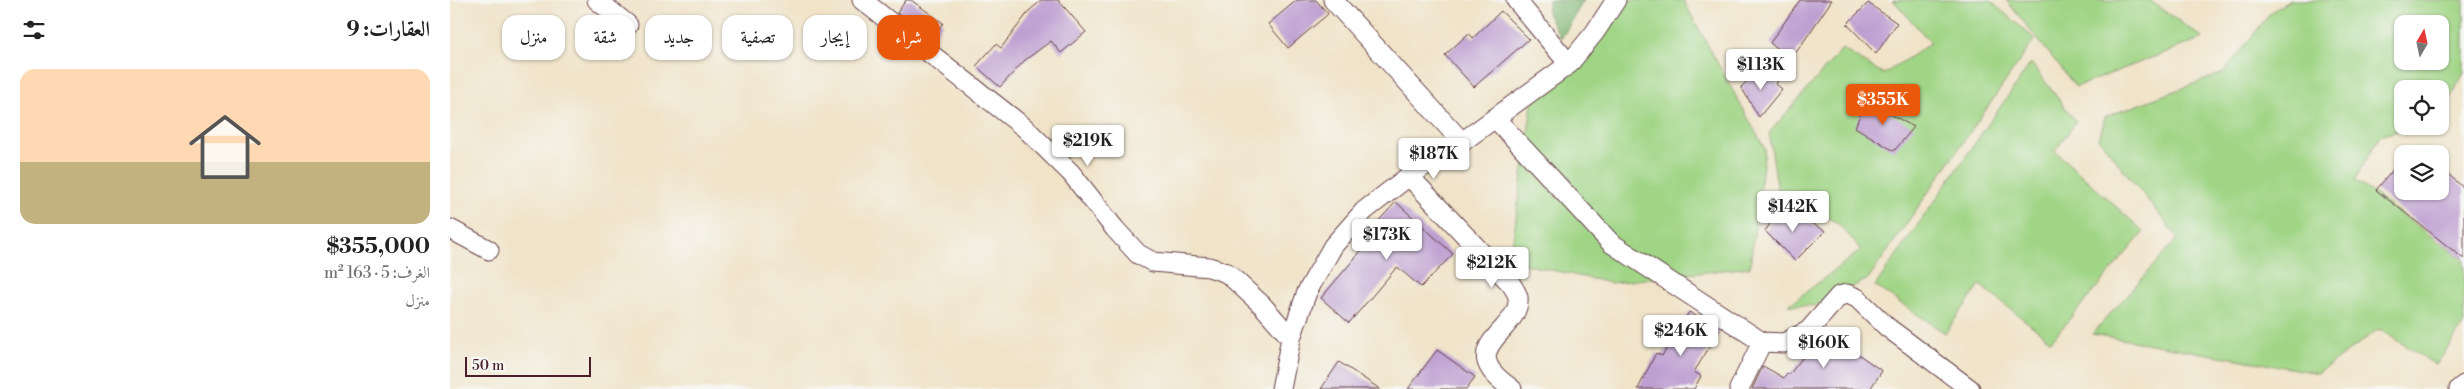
<!DOCTYPE html>
<html lang="ar">
<meta charset="utf-8">
<style>
:root{--surface:#fff;--page:#f6f6f6;--text:#222;--muted:#767676;--line:#e0e0e0;--accent:#ea580c}
body{margin:0;font-family:"Libre Bodoni",Amiri,serif;background:var(--page);color:var(--text);direction:rtl;height:100vh;display:flex;flex-direction:column;font-size:19px;white-space:nowrap}
*{box-sizing:border-box;margin:0}
p{font-size:16px;color:var(--muted)}
.icon{flex:none;width:28px;height:28px;fill:none;stroke:currentColor;stroke-width:2;stroke-linecap:round;stroke-linejoin:round}
.map{position:relative;flex:1;overflow:hidden;direction:ltr}
.side{display:flex;flex-direction:column;background:var(--surface);width:450px}
.side>*{flex:none}
.top-card{position:absolute;left:15px;top:15px;width:475px;height:45px;direction:rtl;display:flex;gap:10px}
.needle{width:32px;rotate:9deg}
.controls{position:absolute;left:1944px;top:15px;display:grid;gap:10px}
.controls a{display:grid;place-items:center;width:55px;height:55px;border-radius:10px;background:var(--surface);box-shadow:0 1px 4px #0004;font-size:25px}
.scale{position:absolute;left:15px;bottom:12px;width:126px;box-sizing:border-box;padding-left:5px;border:2px solid #4a1f2b;border-top:0;font-size:14px;line-height:18px;white-space:nowrap;color:#4a1f2b;-webkit-text-stroke:4px #f6f6f2;paint-order:stroke}
.price{position:absolute;translate:-50% -42px;padding:0 11px;border-radius:5px;background:#fff;color:#222;font-size:16px;line-height:32px;filter:drop-shadow(0 1px 2px #0008)}
.price::after{content:'';position:absolute;left:50%;top:30px;width:15px;height:11px;margin-left:-8px;background:inherit;clip-path:polygon(0 0,100% 0,50% 100%)}
.price.selected{background:var(--accent);color:#fff}
ul{padding:0;list-style:none}
li{display:grid;align-content:center;gap:10px;height:265px;padding:0 20px}
li+li{border-top:1px solid var(--line)}
li span{display:grid;place-items:center;height:155px;border-radius:15px;color:#555}
li>.icon{margin-inline-start:auto}
span .icon{width:90px;height:90px;fill:#fffc;stroke-width:1}
li b{font-size:21px}
h2{display:flex;justify-content:space-between;align-items:center;height:60px;padding:0 20px;font-size:21px}
.pill{padding:0 18px;border-radius:15px;background:var(--surface);box-shadow:0 1px 4px #0004;font-size:18px;line-height:45px}
.pill.selected{background:var(--accent);color:#fff}
main{display:flex;flex:1;min-height:0}
.map>svg:first-child{display:block}
.green{fill:#a0d586;stroke:#757a58;fill-rule:evenodd}
.forest{fill:#80b673;stroke:#656a4f}
.building{fill:#bd9fd1}
.lines{fill:none;stroke-linecap:round;stroke-linejoin:round}
.street-casing{stroke:#633c43;stroke-width:21}
.street{stroke:#fff;stroke-width:19}
</style>
<main>
<div class="map">
<svg width="2014" height="389" viewBox="0 0 2014 389">
<rect width="100%" height="100%" fill="#f6f6f2"/>
<filter id="ink" filterUnits="userSpaceOnUse"><feTurbulence type="fractalNoise" baseFrequency=".02" numOctaves="2"/><feDisplacementMap in="SourceGraphic" scale="10" xChannelSelector="R" yChannelSelector="G"/><feConvolveMatrix kernelMatrix="1 2 1 2 8 2 1 2 1" color-interpolation-filters="sRGB"/></filter>
<filter id="wash" filterUnits="userSpaceOnUse"><feTurbulence type="fractalNoise" baseFrequency=".0096" numOctaves="4" result="noise"/><feDisplacementMap in="SourceGraphic" scale="20" xChannelSelector="R" yChannelSelector="G"/><feGaussianBlur stdDeviation="1.12" result="paint"/><feColorMatrix in="noise" values="0 0 0 0 0 0 0 0 0 0 0 0 0 0 0 0 0 1.4 0 .05"/><feComposite in="paint" operator="in"/></filter>
<g filter="url(#wash)">
<rect width="100%" height="100%" fill="#f0e3c8"/>
<!-- green -->
<g class="green">
<path d="M 1166,0 L 1233,0 L 1315,149 L 1300,267 L 1161,283 L 1060,261 L 1082,104 Z"/>
<path d="M 1443,0 L 1539,0 L 1585,39 L 1418,279 L 1365,306 L 1339,305 L 1411,250 L 1388,223 L 1328,193 L 1319,133 L 1392,49 L 1434,74 L 1481,43 Z"/>
<path d="M 1556,0 L 1699,0 L 1753,38 L 1626,87 Z"/>
<path d="M 1840,0 L 2014,0 L 2014,73 L 1990,117 L 1990,89 L 1952,89 L 1952,126 L 1965,126 L 1930,136 L 1905,180 L 2014,260 L 2014,324 L 1986,365 L 1929,329 L 1868,373 L 1642,334 L 1728,238 L 1649,139 L 1655,117 L 1773,73 L 1821,12 ZM 1952,24 L 1990,24 L 1990,61 L 1952,61 Z"/>
<path d="M 1581,63 L 1626,122 L 1605,151 L 1694,232 L 1601,341 L 1530,285 L 1495,333 L 1425,286 Z"/>
</g>
<!-- forest -->
<path class="forest" d="M 1099,0 L 1134,0 L 1111,39 L 1097,13 Z"/>
<g id="blocks">
<!-- building -->
<g class="building">
<path d="M 456,0 L 461,0 L 493,23 L 482,38 L 447,13 Z"/>
<path d="M 592,0 L 608,0 L 636,32 L 611,53 L 601,41 L 575,60 L 550,87 L 526,66 L 546,44 L 551,48 L 580,10 Z"/>
<path d="M 847,0 L 866,0 L 878,14 L 838,48 L 818,24 Z"/>
<path d="M 1350,0 L 1382,0 L 1341,60 L 1320,43 Z"/>
<path d="M 1418,3 L 1447,23 L 1426,54 L 1397,24 Z"/>
<path d="M 1051,11 L 1079,39 L 1024,87 L 995,55 L 1019,33 L 1023,38 Z"/>
<path d="M 1311,68 L 1328,80 L 1326,84 L 1332,89 L 1309,117 L 1291,87 Z"/>
<path d="M 1416,101 L 1464,127 L 1444,151 L 1405,127 Z"/>
<path d="M 1952,159 L 1952,191 L 1990,191 L 1990,167 L 2014,188 L 2014,259 L 1926,190 Z"/>
<path d="M 946,202 L 1003,254 L 971,287 L 947,267 L 899,323 L 871,298 L 916,245 L 909,242 Z"/>
<path d="M 1332,207 L 1375,231 L 1345,261 L 1315,231 Z"/>
<path d="M 1239,312 L 1270,330 L 1244,372 L 1251,376 L 1244,389 L 1188,389 L 1206,353 L 1212,356 Z"/>
<path d="M 1374,330 L 1432,371 L 1420,389 L 1302,389 L 1313,366 L 1334,378 L 1337,373 L 1339,375 Z"/>
<path d="M 987,350 L 1025,377 L 1016,389 L 958,389 Z"/>
<path d="M 889,362 L 930,389 L 871,389 Z"/>
</g>
</g>
</g>
<g filter="url(#ink)">
<use href="#blocks" fill-opacity="0" stroke="#633c43" stroke-width="1"/>
<g class="lines">
<!-- street casing -->
<g class="street-casing">
<g id="street">
<path d="M 147,0 L 178,25"/>
<path d="M 412,0 L 575,128 L 621,173 L 665,229 L 688,254 L 703,262 L 759,267 L 777,273 L 812,305 L 841,338"/>
<path d="M 883,0 L 1012,142"/>
<path d="M 1066,0 L 1119,64"/>
<path d="M 1045,118 L 1161,243 L 1312,342 L 1334,343 L 1358,331 L 1389,296 L 1397,294 L 1407,298 L 1437,327 L 1520,389"/>
<path d="M 959,176 L 1061,284 C 1063,287 1067,293 1068,297 C 1072,333 999,346 1062,389"/>
<path d="M 0,229 L 39,250"/>
<path d="M 831,389 L 841,338 L 857,292 L 883,246 L 914,211 L 959,176 L 1012,142 L 1119,64 L 1145,32 L 1166,0"/>
<path d="M 1289,389 L 1312,342"/>
<path d="M 2009,389 L 2014,385"/>
</g>
</g>
<!-- street -->
<use href="#street" class="street"/>
</g>
</g>
</svg>
<div class="controls">
<a><svg class="needle" viewBox="-14 -14 28 28"><path d="M0-13l5 13h-10z" fill="#e53935"/><path d="M0 13l5-13h-10z" fill="#767676"/></svg></a>
<a><svg class="icon" aria-label="locate" viewBox="0 0 24 24"><circle cx="12" cy="12" r="6"/><path d="M12 2v4M12 18v4M2 12h4M18 12h4"/></svg></a>
<a><svg class="icon" aria-label="layers" viewBox="0 0 24 24"><path d="M12 4l9 5-9 5-9-5zM3 14l9 5 9-5"/></svg></a>
</div>
<div class="scale">50 m</div>
<b class="price" style="left:1311px;top:91px">$113K</b>
<b class="price selected" style="left:1433px;top:126px">$355K</b>
<b class="price" style="left:638px;top:167px">$219K</b>
<b class="price" style="left:984px;top:180px">$187K</b>
<b class="price" style="left:1343px;top:233px">$142K</b>
<b class="price" style="left:937px;top:261px">$173K</b>
<b class="price" style="left:1042px;top:289px">$212K</b>
<b class="price" style="left:1231px;top:357px">$246K</b>
<b class="price" style="left:1374px;top:369px">$160K</b>
<div class="top-card">
<a class="pill selected">شراء</a>
<a class="pill">إيجار</a>
<a class="pill">تصفية</a>
<a class="pill">جديد</a>
<a class="pill">شقة</a>
<a class="pill">منزل</a>
</div>
</div>
<section class="side">
<h2>العقارات: 9<svg class="icon" aria-label="filters" viewBox="0 0 24 24"><path d="M4 7h16M4 17h16"/><circle cx="9" cy="7" r="2"/><circle cx="15" cy="17" r="2"/></svg></h2>
<ul>
<li><span style="background:linear-gradient(#ffd9b3 60%,#c2b280 0)"><svg class="icon" aria-label="home" viewBox="0 0 24 24"><path d="M3 11l9-7 9 7M6 9v11h12V9"/></svg></span><div><b>$355,000</b><p>الغرف: 5 · 163 m²</p><p>منزل</p></div></li>
</ul>
</section>
</main>
